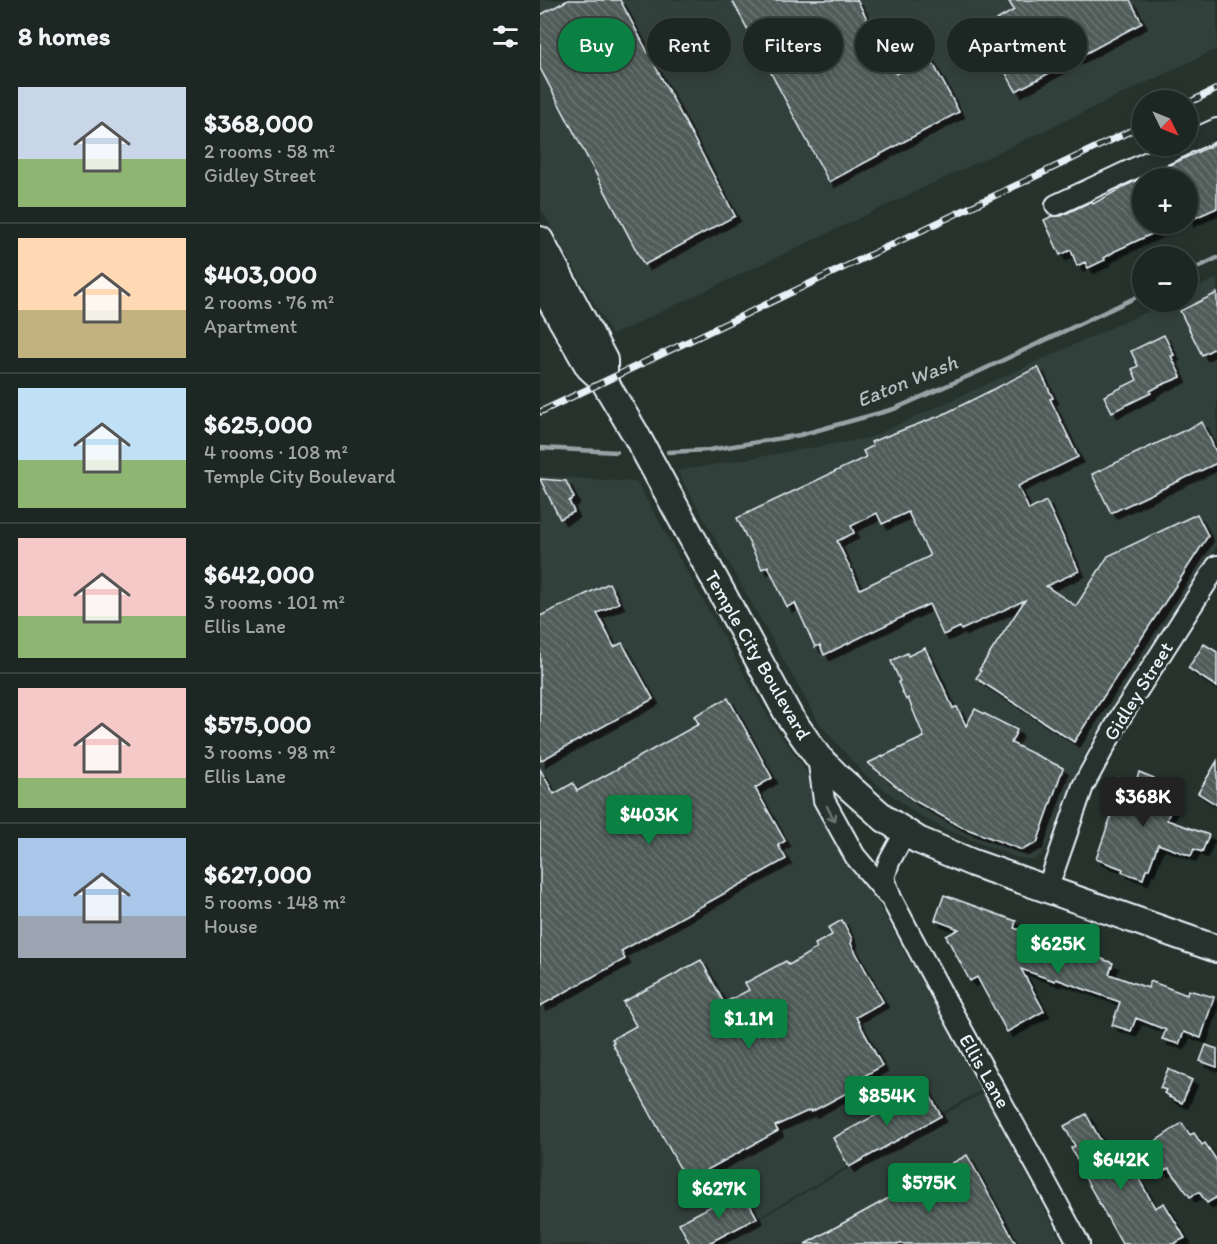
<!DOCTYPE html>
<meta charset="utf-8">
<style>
:root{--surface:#1c2622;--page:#252e2a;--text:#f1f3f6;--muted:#a0a5a5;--line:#3a4340;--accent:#0b8043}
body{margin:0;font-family:Itim,sans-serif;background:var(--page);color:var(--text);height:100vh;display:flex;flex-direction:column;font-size:22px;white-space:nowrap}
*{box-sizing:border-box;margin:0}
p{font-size:20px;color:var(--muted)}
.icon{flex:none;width:33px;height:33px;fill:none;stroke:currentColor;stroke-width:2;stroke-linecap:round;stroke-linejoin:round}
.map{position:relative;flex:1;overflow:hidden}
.details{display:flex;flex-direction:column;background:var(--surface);width:540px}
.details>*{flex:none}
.banner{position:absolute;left:18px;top:18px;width:568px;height:54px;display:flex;gap:12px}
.needle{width:39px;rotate:133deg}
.controls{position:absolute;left:592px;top:90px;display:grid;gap:12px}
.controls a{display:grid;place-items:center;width:66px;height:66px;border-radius:50%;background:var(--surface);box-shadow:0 3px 9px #0003,0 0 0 2px var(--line);font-size:30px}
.price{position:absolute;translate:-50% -51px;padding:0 14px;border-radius:6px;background:var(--accent);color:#fff;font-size:20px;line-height:39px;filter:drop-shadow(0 2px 3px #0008)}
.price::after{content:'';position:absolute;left:50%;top:36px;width:18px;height:14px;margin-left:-9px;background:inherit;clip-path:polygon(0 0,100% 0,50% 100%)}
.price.current{background:#222;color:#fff}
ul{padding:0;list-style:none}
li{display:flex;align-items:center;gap:18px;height:150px;padding:0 18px}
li+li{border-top:2px solid var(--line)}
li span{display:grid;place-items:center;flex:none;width:168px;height:120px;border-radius:0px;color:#555}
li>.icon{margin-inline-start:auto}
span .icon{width:72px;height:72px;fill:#fffc;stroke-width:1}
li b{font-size:26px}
h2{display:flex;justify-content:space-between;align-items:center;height:72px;padding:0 18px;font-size:26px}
.chip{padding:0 21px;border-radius:27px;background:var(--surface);box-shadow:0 3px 9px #0003,0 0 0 2px var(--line);font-size:21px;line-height:54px}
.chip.current{background:var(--accent);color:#fff}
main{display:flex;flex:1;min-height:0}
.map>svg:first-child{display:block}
.built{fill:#333f3a}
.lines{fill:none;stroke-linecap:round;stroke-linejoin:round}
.stream{stroke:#98a3a5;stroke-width:4.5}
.building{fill:url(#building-back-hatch);stroke:#e8f1f8;stroke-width:1.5;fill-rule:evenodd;filter:url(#shadow)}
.minor-casing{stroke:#e8f1f8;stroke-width:24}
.major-casing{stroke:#e8f1f8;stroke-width:30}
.minor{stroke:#26332d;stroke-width:20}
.major{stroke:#26332d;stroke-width:26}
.rail-casing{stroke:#e8f1f8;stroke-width:7}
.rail{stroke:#26332d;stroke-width:4.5;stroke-dasharray:14;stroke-linecap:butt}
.oneway{stroke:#6a7674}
.labels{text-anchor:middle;stroke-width:6;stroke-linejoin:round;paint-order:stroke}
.street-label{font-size:20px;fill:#e8f1f8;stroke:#26332d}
.water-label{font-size:21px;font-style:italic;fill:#b3bdc0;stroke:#26332d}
</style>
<main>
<section class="details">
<h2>8 homes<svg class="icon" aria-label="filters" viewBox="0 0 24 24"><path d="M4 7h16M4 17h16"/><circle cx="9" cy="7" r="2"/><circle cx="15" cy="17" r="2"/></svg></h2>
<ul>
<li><span style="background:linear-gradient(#c9d6e8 60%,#8fb573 0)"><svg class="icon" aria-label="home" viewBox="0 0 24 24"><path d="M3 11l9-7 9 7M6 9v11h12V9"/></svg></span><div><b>$368,000</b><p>2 rooms · 58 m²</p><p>Gidley Street</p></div></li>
<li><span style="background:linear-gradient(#ffd9b3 60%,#c2b280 0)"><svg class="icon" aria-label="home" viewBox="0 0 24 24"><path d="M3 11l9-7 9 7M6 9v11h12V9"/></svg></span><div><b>$403,000</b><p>2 rooms · 76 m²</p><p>Apartment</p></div></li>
<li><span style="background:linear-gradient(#bfe0f5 60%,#8fb573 0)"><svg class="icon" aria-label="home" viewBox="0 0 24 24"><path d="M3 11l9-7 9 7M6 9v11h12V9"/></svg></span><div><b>$625,000</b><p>4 rooms · 108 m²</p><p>Temple City Boulevard</p></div></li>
<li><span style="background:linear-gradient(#f6c9c9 65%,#8fb573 0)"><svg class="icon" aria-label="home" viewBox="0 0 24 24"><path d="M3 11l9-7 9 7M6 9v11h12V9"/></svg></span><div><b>$642,000</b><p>3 rooms · 101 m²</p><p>Ellis Lane</p></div></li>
<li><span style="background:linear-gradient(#f6c9c9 75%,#8fb573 0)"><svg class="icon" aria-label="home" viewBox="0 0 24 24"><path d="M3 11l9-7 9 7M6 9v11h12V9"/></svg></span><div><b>$575,000</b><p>3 rooms · 98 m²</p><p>Ellis Lane</p></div></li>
<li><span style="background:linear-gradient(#a9c7e8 65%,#9aa5b1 0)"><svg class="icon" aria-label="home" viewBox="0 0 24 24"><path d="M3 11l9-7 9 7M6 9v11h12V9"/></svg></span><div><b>$627,000</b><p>5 rooms · 148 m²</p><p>House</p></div></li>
</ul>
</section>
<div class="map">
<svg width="677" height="1244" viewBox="0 0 677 1244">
<defs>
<pattern id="building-back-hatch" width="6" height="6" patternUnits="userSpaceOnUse" patternTransform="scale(1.5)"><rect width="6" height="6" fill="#505c59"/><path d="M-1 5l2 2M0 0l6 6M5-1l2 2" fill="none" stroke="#697472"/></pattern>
<filter id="shadow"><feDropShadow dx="5.5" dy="5.5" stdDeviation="0" flood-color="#0009"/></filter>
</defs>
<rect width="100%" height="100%" fill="#26332d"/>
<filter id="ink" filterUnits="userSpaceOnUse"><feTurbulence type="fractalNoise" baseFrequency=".0167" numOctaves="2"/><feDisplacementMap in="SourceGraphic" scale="12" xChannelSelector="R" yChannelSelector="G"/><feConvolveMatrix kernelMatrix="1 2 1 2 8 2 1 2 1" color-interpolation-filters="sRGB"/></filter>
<g filter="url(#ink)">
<!-- built -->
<g class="built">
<path d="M 0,0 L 677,0 L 677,49 L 72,335 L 0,207 Z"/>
<path d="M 677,278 L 677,546 L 551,742 L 536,773 L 507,847 L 501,855 L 494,860 L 478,858 L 402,828 L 374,812 L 324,774 L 279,723 L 137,471 L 329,438 L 628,302 L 648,302 L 648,292 Z"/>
<path d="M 0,476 L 97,482 L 231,722 L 260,762 L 441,1090 L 171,1244 L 0,1244 Z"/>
<path d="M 443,1093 L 523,1244 L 174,1244 Z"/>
</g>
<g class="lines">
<!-- stream -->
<g class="stream">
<path d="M 648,272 L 677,258"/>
<path d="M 0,448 L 77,452"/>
<path d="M 128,452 L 169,450 L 260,435 L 354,409 L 440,371 L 603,294"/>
</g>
</g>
<!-- building -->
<g class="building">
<path d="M 28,0 L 80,0 L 195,216 L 104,265 L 0,68 L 0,15 Z"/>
<path d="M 192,0 L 317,0 L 356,74 L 389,56 L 419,112 L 289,182 Z"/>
<path d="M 468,0 L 590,0 L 602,23 L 476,91 L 441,29 L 474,10 Z"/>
<path d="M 677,143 L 677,208 L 648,221 L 648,178 L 603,178 L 603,224 L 633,224 L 575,251 L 564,258 L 565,260 L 548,268 L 545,262 L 537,266 L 531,250 L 520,255 L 504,220 L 512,216 L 521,216 L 552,201 L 553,204 L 585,186 Z"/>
<path d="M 677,293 L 677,347 L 662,355 L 640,311 Z"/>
<path d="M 624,335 L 634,355 L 631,356 L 641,377 L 619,386 L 610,391 L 611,393 L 572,412 L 564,396 L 597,380 L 592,369 L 598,366 L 591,351 Z"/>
<path d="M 498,367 L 513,398 L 510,399 L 538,457 L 478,486 L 489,510 L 506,501 L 539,571 L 506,586 L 536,606 L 568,556 L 657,514 L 668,536 L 534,742 L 436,678 L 441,671 L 439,670 L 485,600 L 421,630 L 420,627 L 403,635 L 389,604 L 284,655 L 280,645 L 275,647 L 255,603 L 247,607 L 228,566 L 222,569 L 197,518 L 326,457 L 323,451 L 333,446 L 331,442 L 402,415 ZM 368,512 L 390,556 L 320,589 L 297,541 L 314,533 L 311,526 L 337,513 L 342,524 Z"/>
<path d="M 662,422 L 677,454 L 677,463 L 571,513 L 552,474 Z"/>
<path d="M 0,479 L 26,481 L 34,498 L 29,501 L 34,512 L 20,519 Z"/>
<path d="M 69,583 L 79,603 L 57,613 L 74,647 L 82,643 L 113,699 L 0,761 L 0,616 Z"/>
<path d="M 664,644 L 677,652 L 677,687 L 648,668 Z"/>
<path d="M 385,648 L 413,708 L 417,707 L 426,726 L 435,709 L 477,730 L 471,743 L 523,768 L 497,843 L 482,850 L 422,827 L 373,800 L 328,763 L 384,737 L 368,698 L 366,700 L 358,682 L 360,681 L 351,661 L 367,653 L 368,656 Z"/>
<path d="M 188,698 L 232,778 L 215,788 L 245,841 L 238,845 L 246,859 L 81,951 L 85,959 L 0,1006 L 0,769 L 14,794 L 33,783 L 37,791 L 159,724 L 154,716 Z"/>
<path d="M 677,761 L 677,805 L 658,793 Z"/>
<path d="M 599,772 L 614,778 L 610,789 L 627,795 L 625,800 L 633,803 L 627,820 L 669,835 L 662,852 L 654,849 L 651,856 L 618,844 L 609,869 L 606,869 L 603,879 L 582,872 L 583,869 L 556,859 L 572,813 L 565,811 L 578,778 L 595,784 Z"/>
<path d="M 404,895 L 476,921 L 474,928 L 508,940 L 505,948 L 541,960 L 542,957 L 550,960 L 551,955 L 573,963 L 569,974 L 608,988 L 610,981 L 647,995 L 648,990 L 674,997 L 661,1038 L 644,1032 L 639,1044 L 622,1039 L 626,1030 L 596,1018 L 591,1031 L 572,1025 L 580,1002 L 516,979 L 515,981 L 481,969 L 504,1011 L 467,1032 L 437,977 L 430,981 L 406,936 L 419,929 L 395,920 Z"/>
<path d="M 302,920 L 312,939 L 311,944 L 343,1002 L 316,1017 L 342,1066 L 315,1081 L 318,1087 L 271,1112 L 270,1110 L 235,1126 L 238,1131 L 147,1181 L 72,1043 L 74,1042 L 72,1039 L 96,1026 L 83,1002 L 161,960 L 184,1003 L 209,990 L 205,983 L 246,961 L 249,965 L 277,948 L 275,944 L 292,935 L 288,928 Z"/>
<path d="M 666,1045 L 677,1049 L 677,1067 L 660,1061 Z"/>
<path d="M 628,1069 L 652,1080 L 642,1103 L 629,1097 L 630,1096 L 624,1093 L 626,1090 L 620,1088 Z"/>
<path d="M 386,1088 L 401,1116 L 309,1167 L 293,1138 Z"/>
<path d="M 546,1114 L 572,1161 L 585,1154 L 615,1208 L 624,1203 L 645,1238 L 633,1244 L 582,1244 L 544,1176 L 545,1175 L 531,1148 L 535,1146 L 524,1126 Z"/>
<path d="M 642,1123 L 650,1135 L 654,1133 L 662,1145 L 665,1143 L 677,1161 L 677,1197 L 667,1203 L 659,1192 L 650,1197 L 629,1168 L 623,1171 L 607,1147 Z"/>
<path d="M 427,1155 L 476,1244 L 265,1244 Z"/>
<path d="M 202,1190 L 217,1218 L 167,1244 L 150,1244 L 139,1223 Z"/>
</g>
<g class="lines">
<!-- minor casing -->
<g class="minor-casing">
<g id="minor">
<path d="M 648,142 L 677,129"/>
<path d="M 516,205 L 642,146"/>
<path d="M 278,757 L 284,800 L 315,856 L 347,894"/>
<path d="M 366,831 L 349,862 L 344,878 L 351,898 C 412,1015 477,1128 539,1244"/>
<path d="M 507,890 L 543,786 L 581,716 L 677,566"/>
</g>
</g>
<!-- major casing -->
<g class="major-casing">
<g id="major">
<path d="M 0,240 L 64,360 L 64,372"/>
<path d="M 0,282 L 49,367 L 64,381 L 95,433 L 249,716 L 278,757 L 300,779 L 345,819 L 378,840 L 433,863 L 677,949"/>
</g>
</g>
<!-- minor -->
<use href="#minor" class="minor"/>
<!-- major -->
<use href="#major" class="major"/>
<!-- rail casing -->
<g class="rail-casing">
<g id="rail">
<path d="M 648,103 L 677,89"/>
<path d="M 0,412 L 603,125"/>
</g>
</g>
<!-- rail -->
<use href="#rail" class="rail"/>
</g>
<!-- one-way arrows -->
<defs><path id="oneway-shaft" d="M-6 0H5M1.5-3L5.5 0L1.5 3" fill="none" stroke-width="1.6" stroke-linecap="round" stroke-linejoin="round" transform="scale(1.5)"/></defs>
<use class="oneway" href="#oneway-shaft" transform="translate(291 814) rotate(62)"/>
</g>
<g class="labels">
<!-- street labels -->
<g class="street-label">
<text transform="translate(218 655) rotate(60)" y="7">Temple City Boulevard</text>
<text transform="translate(598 691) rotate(-58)" y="7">Gidley Street</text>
<text transform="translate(445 1071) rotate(60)" y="7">Ellis Lane</text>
</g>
<!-- water labels -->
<g class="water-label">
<text transform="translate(367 381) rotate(-22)" y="7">Eaton Wash</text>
</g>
</g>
</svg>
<div class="controls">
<a><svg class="needle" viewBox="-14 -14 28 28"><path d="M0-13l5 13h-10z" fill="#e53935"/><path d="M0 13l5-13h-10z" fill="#a0a5a5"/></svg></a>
<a>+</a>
<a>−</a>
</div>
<b class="price current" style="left:603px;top:828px">$368K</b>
<b class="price" style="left:109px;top:846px">$403K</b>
<b class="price" style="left:518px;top:975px">$625K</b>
<b class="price" style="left:209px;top:1050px">$1.1M</b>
<b class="price" style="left:347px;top:1127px">$854K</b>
<b class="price" style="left:581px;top:1191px">$642K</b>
<b class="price" style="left:389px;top:1214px">$575K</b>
<b class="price" style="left:179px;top:1220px">$627K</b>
<div class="banner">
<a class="chip current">Buy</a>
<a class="chip">Rent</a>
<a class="chip">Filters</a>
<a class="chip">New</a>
<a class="chip">Apartment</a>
</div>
</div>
</main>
